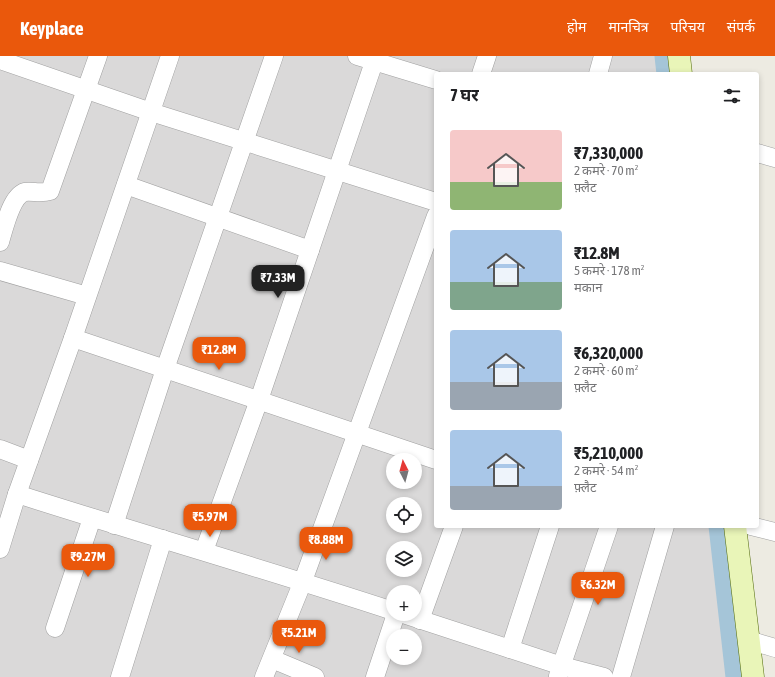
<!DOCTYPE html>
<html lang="hi">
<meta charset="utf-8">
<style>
:root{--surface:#fff;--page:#f6f6f6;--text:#202124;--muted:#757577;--accent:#ea580c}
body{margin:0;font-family:"Asap Condensed","Noto Sans Devanagari",sans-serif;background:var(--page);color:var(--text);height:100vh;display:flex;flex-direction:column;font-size:15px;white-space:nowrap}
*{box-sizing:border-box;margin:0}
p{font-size:13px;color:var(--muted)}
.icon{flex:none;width:22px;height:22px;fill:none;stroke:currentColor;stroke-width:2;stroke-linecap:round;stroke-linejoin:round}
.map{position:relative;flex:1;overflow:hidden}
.sheet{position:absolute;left:434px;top:16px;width:325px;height:456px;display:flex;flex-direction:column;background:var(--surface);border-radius:4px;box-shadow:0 2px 6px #0003}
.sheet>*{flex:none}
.needle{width:26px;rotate:354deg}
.fabs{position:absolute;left:386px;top:397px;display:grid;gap:8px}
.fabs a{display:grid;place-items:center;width:36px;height:36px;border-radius:50%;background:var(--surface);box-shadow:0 2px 6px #0003;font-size:20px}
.price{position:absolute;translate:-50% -34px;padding:0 9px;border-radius:8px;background:var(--accent);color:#fff;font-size:13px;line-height:26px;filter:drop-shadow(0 1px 2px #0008)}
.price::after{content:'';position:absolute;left:50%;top:24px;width:12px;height:9px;margin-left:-6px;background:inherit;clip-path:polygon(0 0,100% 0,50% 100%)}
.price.active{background:#222;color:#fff}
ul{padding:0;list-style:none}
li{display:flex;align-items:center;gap:12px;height:100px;padding:0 16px}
li span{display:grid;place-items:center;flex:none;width:112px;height:80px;border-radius:4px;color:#555}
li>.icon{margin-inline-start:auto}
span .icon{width:48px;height:48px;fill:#fffc;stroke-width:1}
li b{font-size:17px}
h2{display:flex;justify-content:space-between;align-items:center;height:48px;padding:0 16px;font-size:17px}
header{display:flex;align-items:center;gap:24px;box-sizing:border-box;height:56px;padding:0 20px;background:var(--accent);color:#fff}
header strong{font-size:19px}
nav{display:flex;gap:22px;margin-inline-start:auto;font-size:14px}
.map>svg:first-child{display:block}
.residential{fill:#dad9d9;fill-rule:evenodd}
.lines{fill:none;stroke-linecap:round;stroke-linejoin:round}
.canal{stroke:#a5c5d8;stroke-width:17}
.street-casing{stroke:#a0a0a0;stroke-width:19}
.secondary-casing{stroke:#526a0b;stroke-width:23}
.street{stroke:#fff;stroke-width:18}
.secondary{stroke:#e9f5b8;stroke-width:22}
</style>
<header>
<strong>Keyplace</strong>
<nav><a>होम</a><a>मानचित्र</a><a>परिचय</a><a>संपर्क</a></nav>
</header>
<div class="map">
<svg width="775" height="621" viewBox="0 0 775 621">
<rect width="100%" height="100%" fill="#edebe2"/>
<!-- residential -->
<path class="residential" d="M 0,0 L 656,0 L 658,18 L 436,18 L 436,470 L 711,470 L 727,621 L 0,621 ZM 393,404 L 415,404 L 415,426 L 393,426 ZM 393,448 L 415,448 L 415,470 L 393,470 ZM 393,492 L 415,492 L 415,514 L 393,514 ZM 393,536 L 415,536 L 415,558 L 393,558 ZM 393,580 L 415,580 L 415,602 L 393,602 Z"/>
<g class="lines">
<!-- canal -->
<g class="canal">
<path d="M 663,0 L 665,18"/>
<path d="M 717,470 L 734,621"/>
</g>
<!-- street casing -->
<g class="street-casing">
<g id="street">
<path d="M 357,0 L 436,24"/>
<path d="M 0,4 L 151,56 L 436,146"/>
<path d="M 481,18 L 487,0"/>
<path d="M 598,18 L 603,0"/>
<path d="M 757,97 L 775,102"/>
<path d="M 126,129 L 310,194"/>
<path d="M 0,186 C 4,173 11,140 25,136 C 33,135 41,138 50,135 L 98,0"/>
<path d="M 0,215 L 87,240"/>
<path d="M 73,282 L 436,404"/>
<path d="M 0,393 L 29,404"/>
<path d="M 17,438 C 142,478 268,514 393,555"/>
<path d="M 114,469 L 165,313 L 274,0"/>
<path d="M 751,470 L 775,476"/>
<path d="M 0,493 L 17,438 L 73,282 L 170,0"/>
<path d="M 204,495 L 259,344 L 376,0"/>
<path d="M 403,558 L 562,610 L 604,621"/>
<path d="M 420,564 L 454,470"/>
<path d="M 55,572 L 92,462"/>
<path d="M 748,584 L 775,592"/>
<path d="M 510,593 L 550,470"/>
<path d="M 272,603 L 315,621"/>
<path d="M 558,620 L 609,470"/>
<path d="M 120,621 L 163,483"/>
<path d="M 264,621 L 303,525 L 436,160"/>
<path d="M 375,621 L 396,558"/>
<path d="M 621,621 L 665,470"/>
</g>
</g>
<!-- secondary casing -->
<g class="secondary-casing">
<g id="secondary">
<path d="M 679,0 L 681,18"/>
<path d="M 735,470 L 753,621"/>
</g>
</g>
<!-- street -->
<use href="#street" class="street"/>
<!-- secondary -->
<use href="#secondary" class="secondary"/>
</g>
</svg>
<div class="fabs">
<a><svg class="needle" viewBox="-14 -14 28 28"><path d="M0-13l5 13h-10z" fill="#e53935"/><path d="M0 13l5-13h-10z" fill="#757577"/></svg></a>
<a><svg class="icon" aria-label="locate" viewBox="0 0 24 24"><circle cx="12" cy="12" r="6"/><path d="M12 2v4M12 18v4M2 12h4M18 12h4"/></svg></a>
<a><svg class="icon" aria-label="layers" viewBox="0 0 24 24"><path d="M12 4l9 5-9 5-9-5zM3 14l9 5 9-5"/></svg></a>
<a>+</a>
<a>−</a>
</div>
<b class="price active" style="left:278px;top:243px">₹7.33M</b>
<b class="price" style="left:219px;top:315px">₹12.8M</b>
<b class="price" style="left:210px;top:482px">₹5.97M</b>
<b class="price" style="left:326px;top:505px">₹8.88M</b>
<b class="price" style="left:88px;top:522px">₹9.27M</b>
<b class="price" style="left:598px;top:550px">₹6.32M</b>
<b class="price" style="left:299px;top:598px">₹5.21M</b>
<section class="sheet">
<h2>7 घर<svg class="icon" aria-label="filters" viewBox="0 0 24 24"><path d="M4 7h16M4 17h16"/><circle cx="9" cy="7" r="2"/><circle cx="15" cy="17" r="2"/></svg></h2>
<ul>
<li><span style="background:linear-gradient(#f6c9c9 65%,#8fb573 0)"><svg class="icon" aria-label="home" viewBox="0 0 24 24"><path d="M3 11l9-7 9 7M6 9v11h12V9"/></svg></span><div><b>₹7,330,000</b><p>2 कमरे · 70 m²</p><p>फ़्लैट</p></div></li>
<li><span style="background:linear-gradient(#a9c7e8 65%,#7fa58c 0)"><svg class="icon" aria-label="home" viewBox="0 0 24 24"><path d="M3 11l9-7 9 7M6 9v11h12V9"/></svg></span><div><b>₹12.8M</b><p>5 कमरे · 178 m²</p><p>मकान</p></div></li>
<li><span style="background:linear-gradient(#a9c7e8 65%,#9aa5b1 0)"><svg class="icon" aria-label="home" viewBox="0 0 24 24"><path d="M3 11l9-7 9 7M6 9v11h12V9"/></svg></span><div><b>₹6,320,000</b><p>2 कमरे · 60 m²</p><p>फ़्लैट</p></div></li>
<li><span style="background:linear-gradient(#a9c7e8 70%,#9aa5b1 0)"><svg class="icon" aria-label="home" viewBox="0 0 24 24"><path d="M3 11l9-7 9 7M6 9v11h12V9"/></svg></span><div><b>₹5,210,000</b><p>2 कमरे · 54 m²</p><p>फ़्लैट</p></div></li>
</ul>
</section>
</div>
